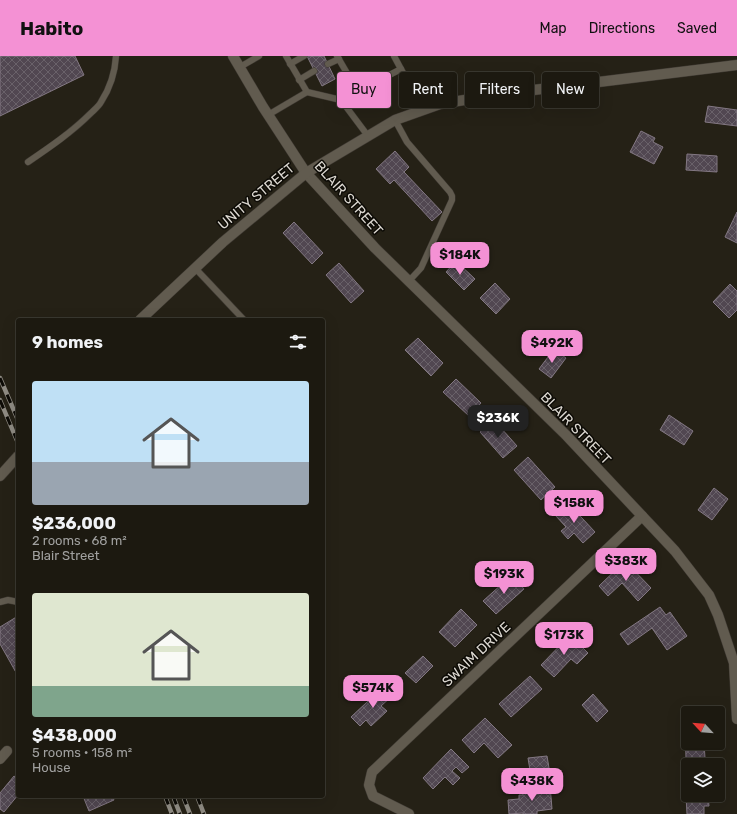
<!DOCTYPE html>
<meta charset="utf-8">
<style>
:root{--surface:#1c1910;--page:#252219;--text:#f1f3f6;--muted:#a0a09f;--line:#3a3830;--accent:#f491d4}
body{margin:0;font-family:Rubik,sans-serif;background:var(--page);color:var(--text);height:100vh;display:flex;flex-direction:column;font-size:15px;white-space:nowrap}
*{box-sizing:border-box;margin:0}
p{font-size:13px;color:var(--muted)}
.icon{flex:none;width:22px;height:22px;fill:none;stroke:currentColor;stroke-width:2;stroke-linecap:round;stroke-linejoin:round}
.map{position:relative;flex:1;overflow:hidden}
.drawer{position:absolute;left:16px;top:262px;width:309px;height:480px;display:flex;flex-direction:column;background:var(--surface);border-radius:4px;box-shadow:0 4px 16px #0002,0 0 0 1px var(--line)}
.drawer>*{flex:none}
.top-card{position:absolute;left:337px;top:16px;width:340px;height:36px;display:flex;gap:8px}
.needle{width:26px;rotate:296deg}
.buttons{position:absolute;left:681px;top:650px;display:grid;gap:8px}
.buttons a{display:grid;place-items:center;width:44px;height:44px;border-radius:4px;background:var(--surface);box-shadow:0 4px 16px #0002,0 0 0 1px var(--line);font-size:20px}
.price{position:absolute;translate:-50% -34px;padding:0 9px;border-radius:8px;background:var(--accent);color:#111;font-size:13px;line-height:26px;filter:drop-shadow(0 1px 2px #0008)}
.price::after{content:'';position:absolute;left:50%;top:24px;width:12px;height:9px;margin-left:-6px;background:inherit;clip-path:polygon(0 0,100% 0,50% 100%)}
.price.current{background:#222;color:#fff}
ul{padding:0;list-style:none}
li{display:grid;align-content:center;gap:8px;height:212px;padding:0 16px}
li span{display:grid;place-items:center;height:124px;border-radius:4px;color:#555}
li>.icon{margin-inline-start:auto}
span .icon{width:72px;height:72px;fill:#fffc;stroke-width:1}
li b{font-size:17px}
h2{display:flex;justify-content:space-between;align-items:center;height:48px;padding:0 16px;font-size:17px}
.tag{padding:0 14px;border-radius:4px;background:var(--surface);box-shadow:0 4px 16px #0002,0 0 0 1px var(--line);font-size:14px;line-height:36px}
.tag.current{background:var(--accent);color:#111}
header{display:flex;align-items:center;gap:24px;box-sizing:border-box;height:56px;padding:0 20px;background:var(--accent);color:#111}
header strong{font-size:19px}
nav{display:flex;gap:22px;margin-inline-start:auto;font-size:14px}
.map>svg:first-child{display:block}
.building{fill:url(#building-cross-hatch);stroke:#837883}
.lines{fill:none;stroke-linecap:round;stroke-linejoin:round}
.service-casing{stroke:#403b34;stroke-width:7}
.minor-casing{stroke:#403b34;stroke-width:11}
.tertiary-casing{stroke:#403b34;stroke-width:11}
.service{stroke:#615b4f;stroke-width:6}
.minor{stroke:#615b4f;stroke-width:10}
.tertiary{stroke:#615b4f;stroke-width:10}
.rail-casing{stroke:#8f8b83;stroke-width:4.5}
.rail{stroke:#0d0b06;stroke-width:3;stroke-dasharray:9;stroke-linecap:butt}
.labels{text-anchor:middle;stroke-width:3;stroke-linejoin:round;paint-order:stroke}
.street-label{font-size:14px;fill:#dbd7d0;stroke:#0d0b06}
</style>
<header>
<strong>Habito</strong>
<nav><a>Map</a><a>Directions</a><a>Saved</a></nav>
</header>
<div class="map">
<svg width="737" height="758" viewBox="0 0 737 758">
<defs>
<pattern id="building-cross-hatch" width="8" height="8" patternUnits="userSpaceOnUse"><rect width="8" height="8" fill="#514751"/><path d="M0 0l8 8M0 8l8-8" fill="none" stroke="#696169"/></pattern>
</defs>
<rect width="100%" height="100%" fill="#252116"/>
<!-- building -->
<g class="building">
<path d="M 0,0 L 75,0 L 84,19 L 0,60 Z"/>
<path d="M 307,0 L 324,0 L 335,23 L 322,30 Z"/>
<path d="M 708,50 L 737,54 L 737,70 L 705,66 Z"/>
<path d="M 641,75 L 655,82 L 653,86 L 663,91 L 654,108 L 630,96 Z"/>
<path d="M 395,95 L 409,111 L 404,116 L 442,156 L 432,165 L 394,124 L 390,128 L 376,113 Z"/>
<path d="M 687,98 L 717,100 L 717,116 L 686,114 Z"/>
<path d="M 737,156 L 737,187 L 725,181 Z"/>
<path d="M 294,166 L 323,197 L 312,208 L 283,177 Z"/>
<path d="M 456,205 L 475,223 L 464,234 L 446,216 Z"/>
<path d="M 339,207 L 364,235 L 351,247 L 326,219 Z"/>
<path d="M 495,227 L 510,243 L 496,258 L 480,242 Z"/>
<path d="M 730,228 L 737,235 L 737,254 L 729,262 L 713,246 Z"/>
<path d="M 418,282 L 443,307 L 431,320 L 405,294 Z"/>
<path d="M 554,293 L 566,302 L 551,322 L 539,313 Z"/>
<path d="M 456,323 L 481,347 L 469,360 L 443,336 Z"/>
<path d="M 669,359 L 693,375 L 684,389 L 660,374 Z"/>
<path d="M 494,364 L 517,390 L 503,402 L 480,376 Z"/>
<path d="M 528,401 L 555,431 L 541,444 L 514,414 Z"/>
<path d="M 714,432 L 728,443 L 712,464 L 698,454 Z"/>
<path d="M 568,447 L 595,476 L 583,487 L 574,477 L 568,483 L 561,475 L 566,471 L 555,459 Z"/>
<path d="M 625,505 L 651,532 L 638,545 L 622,527 L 608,540 L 599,530 Z"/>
<path d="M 512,519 L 524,533 L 496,558 L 483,545 Z"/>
<path d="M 660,551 L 666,559 L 670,556 L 687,580 L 667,594 L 652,572 L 628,589 L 620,578 Z"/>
<path d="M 461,553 L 477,569 L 455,591 L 439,576 Z"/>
<path d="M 18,560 L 18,620 L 0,588 L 0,571 Z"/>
<path d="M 570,579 L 588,597 L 577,608 L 571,603 L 554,621 L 541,609 Z"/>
<path d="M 423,600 L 433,610 L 416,627 L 405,617 Z"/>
<path d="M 530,620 L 542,633 L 511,661 L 499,648 Z"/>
<path d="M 383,631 L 392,640 L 381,650 L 387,655 L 371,670 L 366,664 L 360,670 L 351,661 Z"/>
<path d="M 593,638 L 608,655 L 597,666 L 582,649 Z"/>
<path d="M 485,662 L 512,689 L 498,702 L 484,687 L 474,697 L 462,684 Z"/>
<path d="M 685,663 L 688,663 L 688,687 L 704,687 L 705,702 L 686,703 Z"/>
<path d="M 451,693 L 469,711 L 462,717 L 456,711 L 452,715 L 460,722 L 453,729 L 445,721 L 433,733 L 423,722 Z"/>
<path d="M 547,700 L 549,712 L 530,714 L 528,702 Z"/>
<path d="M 14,720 L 18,723 L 18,739 L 4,756 L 0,753 L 0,737 Z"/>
<path d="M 688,721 L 688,739 L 708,739 L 709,750 L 704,750 L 704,758 L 687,758 L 685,722 Z"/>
<path d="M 550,729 L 552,753 L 537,755 L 537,758 L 523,758 L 523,757 L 509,758 L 508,744 L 519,743 L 519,739 L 523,739 L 522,735 L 534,734 L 535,739 L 538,738 L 538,730 Z"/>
<path d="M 83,740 L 112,740 L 114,744 L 89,755 Z"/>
</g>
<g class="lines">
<!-- service casing -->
<g class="service-casing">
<g id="service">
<path d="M 286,0 L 307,36"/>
<path d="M 337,0 L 358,36"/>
<path d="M 394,0 L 423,54"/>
<path d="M 290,8 L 304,0"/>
<path d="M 328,8 L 339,3"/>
<path d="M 240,11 L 259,0"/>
<path d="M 299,24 L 314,15"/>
<path d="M 341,44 L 401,13"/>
<path d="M 268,59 L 307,36 L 341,44 L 368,80"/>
<path d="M 395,64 L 407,86 L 450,136 L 452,140 L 452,144 L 421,212 L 409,225"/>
<path d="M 28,106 C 50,91 72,76 91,57 C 94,54 99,50 101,46 C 110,32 115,17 116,0"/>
<path d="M 195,212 L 244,264"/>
<path d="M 0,546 L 8,544 L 18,546"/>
</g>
</g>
<!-- minor casing -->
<g class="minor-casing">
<g id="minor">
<path d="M 0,703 L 7,695"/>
<path d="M 409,758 L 373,740 L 369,729 L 372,716 L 642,460"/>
</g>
</g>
<!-- tertiary casing -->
<g class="tertiary-casing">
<g id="tertiary">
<path d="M 233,0 L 263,51 L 306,117 L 375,192 L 566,379 L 675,495 L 709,539 L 718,559 L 734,607 L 737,663"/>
<path d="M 140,264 L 223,186 L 306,117 L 395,64 L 440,48 L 501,38 L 737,9"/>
<path d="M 0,420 L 18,400"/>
</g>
</g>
<!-- service -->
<use href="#service" class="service"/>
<!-- minor -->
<use href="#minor" class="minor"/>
<!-- tertiary -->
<use href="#tertiary" class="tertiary"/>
<!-- rail casing -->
<g class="rail-casing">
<g id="rail">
<path d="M 0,322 L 18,364"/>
<path d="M 0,344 L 18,387"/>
<path d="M 165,740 L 172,758"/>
<path d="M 173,740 L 180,758"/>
<path d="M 183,740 L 190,758"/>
<path d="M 197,740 L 204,758"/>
</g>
</g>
<!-- rail -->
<use href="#rail" class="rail"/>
</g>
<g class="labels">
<!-- street labels -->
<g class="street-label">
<text transform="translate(256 140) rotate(-40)" y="5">UNITY STREET</text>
<text transform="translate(349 142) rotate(48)" y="5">BLAIR STREET</text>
<text transform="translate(576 372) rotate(46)" y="5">BLAIR STREET</text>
<text transform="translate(476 598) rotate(-43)" y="5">SWAIM DRIVE</text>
</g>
</g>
</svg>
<div class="buttons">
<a><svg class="needle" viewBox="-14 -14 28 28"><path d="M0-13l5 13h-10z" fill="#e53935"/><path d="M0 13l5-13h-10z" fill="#a0a09f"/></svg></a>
<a><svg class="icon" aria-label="layers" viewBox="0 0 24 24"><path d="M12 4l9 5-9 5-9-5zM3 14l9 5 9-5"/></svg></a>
</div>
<b class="price" style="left:460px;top:220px">$184K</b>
<b class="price" style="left:552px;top:308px">$492K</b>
<b class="price current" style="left:498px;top:383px">$236K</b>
<b class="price" style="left:574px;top:468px">$158K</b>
<b class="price" style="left:626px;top:526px">$383K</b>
<b class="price" style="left:504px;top:539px">$193K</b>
<b class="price" style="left:564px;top:600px">$173K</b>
<b class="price" style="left:373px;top:653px">$574K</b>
<b class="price" style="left:532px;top:746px">$438K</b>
<div class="top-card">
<a class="tag current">Buy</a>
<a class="tag">Rent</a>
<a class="tag">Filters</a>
<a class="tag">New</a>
</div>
<section class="drawer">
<h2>9 homes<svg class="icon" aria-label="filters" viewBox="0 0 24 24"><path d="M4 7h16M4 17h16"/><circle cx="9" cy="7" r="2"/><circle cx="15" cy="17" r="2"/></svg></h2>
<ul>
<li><span style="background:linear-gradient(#bfe0f5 65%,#9aa5b1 0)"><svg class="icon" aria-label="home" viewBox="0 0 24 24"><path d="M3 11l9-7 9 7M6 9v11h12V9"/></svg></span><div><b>$236,000</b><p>2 rooms · 68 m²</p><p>Blair Street</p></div></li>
<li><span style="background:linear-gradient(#dfe7d0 75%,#7fa58c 0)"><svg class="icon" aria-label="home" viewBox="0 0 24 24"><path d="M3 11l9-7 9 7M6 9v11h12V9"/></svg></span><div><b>$438,000</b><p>5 rooms · 158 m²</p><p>House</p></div></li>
</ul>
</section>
</div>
